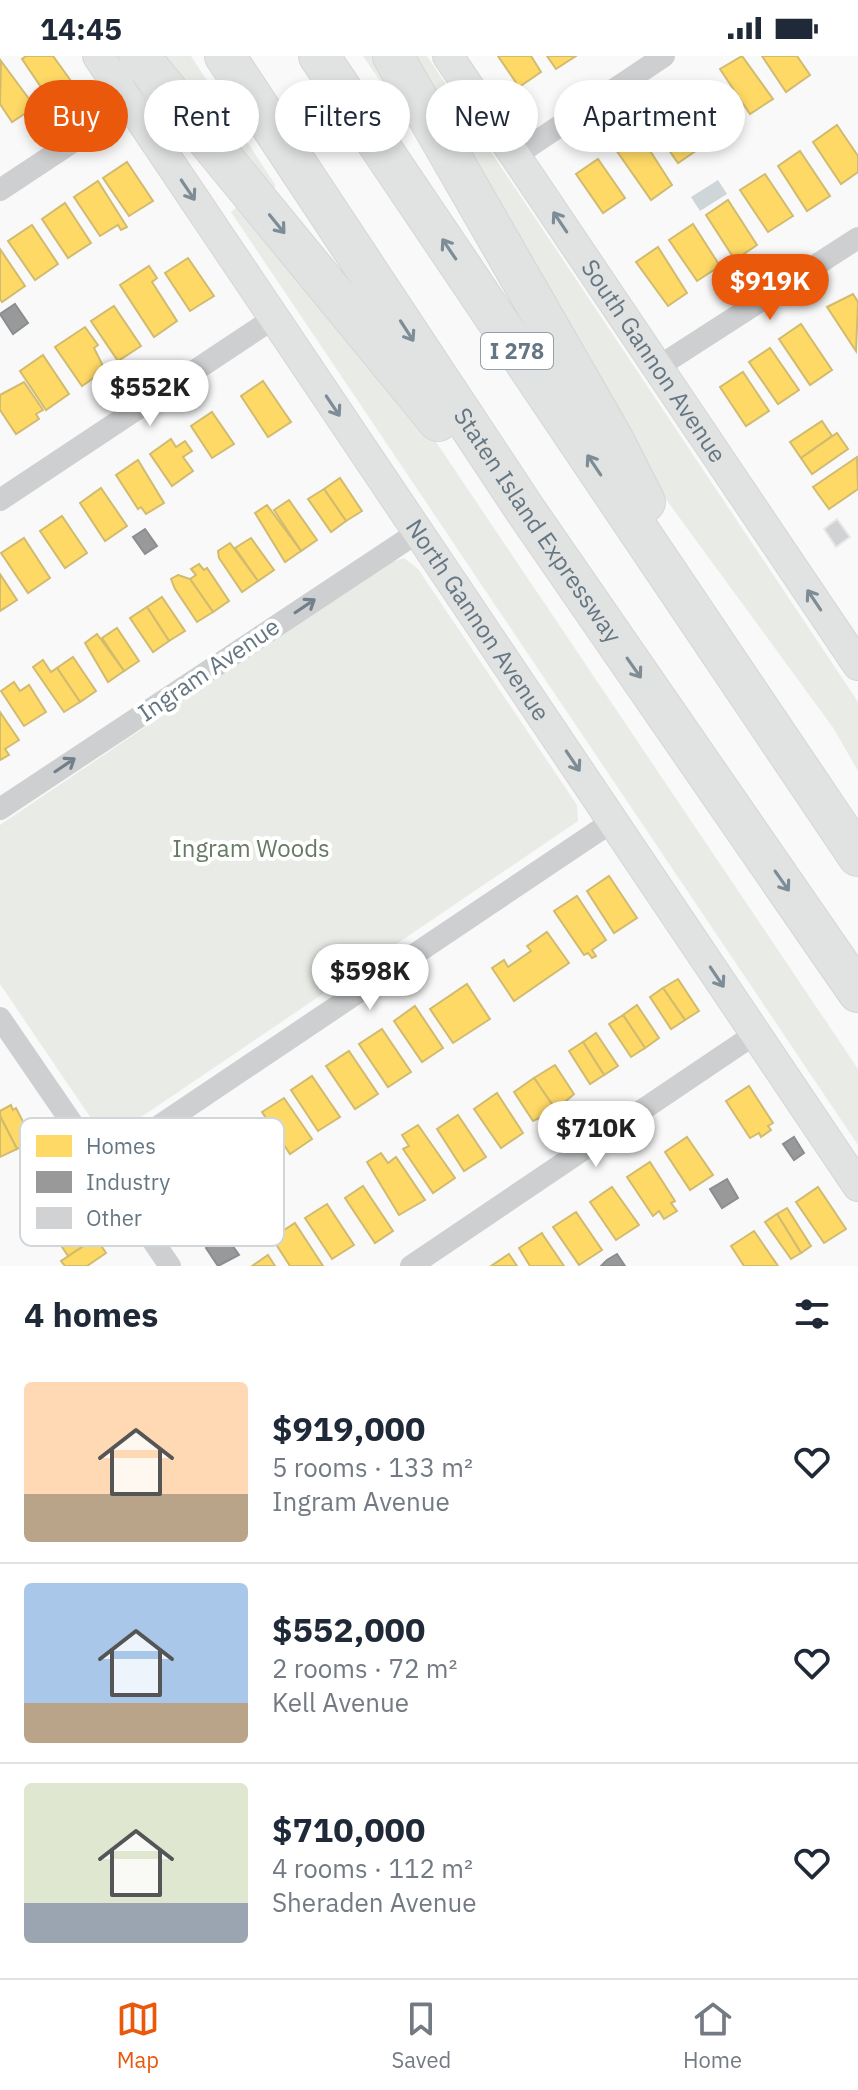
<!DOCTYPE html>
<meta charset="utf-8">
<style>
:root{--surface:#fff;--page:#f6f6f7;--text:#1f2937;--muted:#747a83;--line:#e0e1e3;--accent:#ea580c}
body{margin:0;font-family:"IBM Plex Sans",sans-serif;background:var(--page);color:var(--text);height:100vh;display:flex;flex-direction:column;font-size:30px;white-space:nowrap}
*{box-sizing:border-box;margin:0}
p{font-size:26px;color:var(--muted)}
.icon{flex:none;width:44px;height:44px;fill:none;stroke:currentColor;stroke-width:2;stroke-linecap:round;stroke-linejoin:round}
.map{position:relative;height:1210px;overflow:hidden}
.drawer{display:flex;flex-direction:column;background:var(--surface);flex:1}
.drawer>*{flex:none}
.top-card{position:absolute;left:24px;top:24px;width:810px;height:72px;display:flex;gap:16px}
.price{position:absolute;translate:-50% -68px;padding:0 18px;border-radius:28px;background:#fff;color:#222;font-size:26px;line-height:52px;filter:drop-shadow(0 2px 4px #0008)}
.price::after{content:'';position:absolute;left:50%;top:48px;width:24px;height:18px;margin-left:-12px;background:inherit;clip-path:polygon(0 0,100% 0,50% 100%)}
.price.selected{background:var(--accent);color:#fff}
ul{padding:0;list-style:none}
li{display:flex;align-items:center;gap:24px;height:200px;padding:0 24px}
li+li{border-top:2px solid var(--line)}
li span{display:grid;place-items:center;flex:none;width:224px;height:160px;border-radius:8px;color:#555}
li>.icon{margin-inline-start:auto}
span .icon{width:96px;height:96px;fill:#fffc;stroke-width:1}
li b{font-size:34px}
h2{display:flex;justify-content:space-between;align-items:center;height:96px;padding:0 24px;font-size:34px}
.pill{padding:0 28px;border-radius:36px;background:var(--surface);box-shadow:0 4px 12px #0003;font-size:28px;line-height:72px}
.pill.selected{background:var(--accent);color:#fff}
.status{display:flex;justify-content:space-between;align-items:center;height:56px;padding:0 40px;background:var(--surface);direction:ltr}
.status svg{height:22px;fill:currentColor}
.dock{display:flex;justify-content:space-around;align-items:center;height:112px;border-top:2px solid var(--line);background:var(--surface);font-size:22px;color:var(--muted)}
.dock a{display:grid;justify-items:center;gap:4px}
.dock .selected{color:var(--accent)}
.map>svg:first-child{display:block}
.green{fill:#e8ebe6}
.water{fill:#ced6d9}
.homes{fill:#ffd966;stroke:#d1bb6f;stroke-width:2}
.industry{fill:#999;stroke:#898e92;stroke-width:2}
.building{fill:#d0d2d3;stroke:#e8e8e8;stroke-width:2}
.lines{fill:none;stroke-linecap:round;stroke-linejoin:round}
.secondary-casing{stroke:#d5d6d7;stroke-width:32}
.highway-casing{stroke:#d5d6d6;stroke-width:42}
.street{stroke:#cecfd0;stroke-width:22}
.secondary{stroke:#e1e2e2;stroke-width:30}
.highway{stroke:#e1e2e2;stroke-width:40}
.oneway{stroke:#7e8c96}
.oneway2{stroke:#707f8b}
.labels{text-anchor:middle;stroke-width:8;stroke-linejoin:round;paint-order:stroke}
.shield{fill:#fff;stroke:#939fa8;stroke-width:2}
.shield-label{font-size:22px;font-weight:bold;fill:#657683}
.street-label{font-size:24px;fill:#657683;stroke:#fff}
.park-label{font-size:24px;fill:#687a64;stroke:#fff}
.key{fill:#fff;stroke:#d1d6da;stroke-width:2}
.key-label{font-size:22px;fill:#657683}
</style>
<div class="status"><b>14:45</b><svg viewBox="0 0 49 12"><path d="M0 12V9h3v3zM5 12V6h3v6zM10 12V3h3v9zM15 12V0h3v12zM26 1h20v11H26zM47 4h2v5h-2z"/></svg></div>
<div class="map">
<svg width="858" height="1210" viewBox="0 0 858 1210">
<rect width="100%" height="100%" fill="#f9f9f9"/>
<!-- green -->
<g class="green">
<path d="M 150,0 L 191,0 L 276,130 L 268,134 Z"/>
<path d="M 363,0 L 384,0 L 409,67 Z"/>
<path d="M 414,0 L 427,0 L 858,646 L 858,715 L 834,673 L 665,442 Z"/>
<path d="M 243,146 L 401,334 L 858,1013 L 858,1089 L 231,156 Z"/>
<path d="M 404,502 L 418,513 L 577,749 L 578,765 L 116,1078 L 101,1077 L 0,928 L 0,769 L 388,507 Z"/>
</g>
<!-- water -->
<path class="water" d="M 718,124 L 727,138 L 700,155 L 691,141 Z"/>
<!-- homes -->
<g class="homes">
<path d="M 26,0 L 53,0 L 71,25 L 58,34 L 61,39 L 51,46 L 22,3 Z"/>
<path d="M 498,0 L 531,0 L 541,16 L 519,31 Z"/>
<path d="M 547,0 L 576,0 L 556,13 Z"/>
<path d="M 742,0 L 773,43 L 750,58 L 720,13 Z"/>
<path d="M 762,0 L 797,0 L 810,19 L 786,36 Z"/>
<path d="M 1,5 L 35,51 L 12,66 L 0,48 Z"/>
<path d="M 710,27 L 738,68 L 714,84 L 699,62 L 692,67 L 685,56 L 692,51 L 686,43 Z"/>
<path d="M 672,52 L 700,92 L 678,107 L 650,67 Z"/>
<path d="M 837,69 L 858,100 L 858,116 L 841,128 L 813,86 Z"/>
<path d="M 638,76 L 672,129 L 651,144 L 614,91 Z"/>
<path d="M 800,95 L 830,140 L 807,155 L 778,110 Z"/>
<path d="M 598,103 L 625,142 L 603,157 L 576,118 Z"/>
<path d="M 127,106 L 153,145 L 129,160 L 103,122 Z"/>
<path d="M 765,118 L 793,160 L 768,176 L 740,134 Z"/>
<path d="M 98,125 L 127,171 L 121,174 L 118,169 L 100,180 L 74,141 Z"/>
<path d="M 728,144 L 757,189 L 735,204 L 706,159 Z"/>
<path d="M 65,147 L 91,187 L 68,202 L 42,163 Z"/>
<path d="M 693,168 L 720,210 L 697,225 L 669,184 Z"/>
<path d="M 32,169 L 58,208 L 35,224 L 8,185 Z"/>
<path d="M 658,191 L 687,237 L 668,250 L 636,206 Z"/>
<path d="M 0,193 L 25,230 L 2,246 L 0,243 Z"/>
<path d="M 188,202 L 214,240 L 190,255 L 165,217 Z"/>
<path d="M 149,210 L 157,222 L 152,226 L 177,265 L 154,281 L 120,229 Z"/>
<path d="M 853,238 L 858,246 L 856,295 L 827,251 Z"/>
<path d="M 114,250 L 141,290 L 118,305 L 91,265 Z"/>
<path d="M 801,268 L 832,314 L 810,329 L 779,283 Z"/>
<path d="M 85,271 L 98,289 L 94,292 L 105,314 L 82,330 L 55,291 Z"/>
<path d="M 770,292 L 799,334 L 778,348 L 749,306 Z"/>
<path d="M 43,299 L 69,338 L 46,354 L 20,315 Z"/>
<path d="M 743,316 L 769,355 L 746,370 L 720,331 Z"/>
<path d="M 263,325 L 291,366 L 268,381 L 241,340 Z"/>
<path d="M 24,326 L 43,354 L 36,358 L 39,363 L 16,378 L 0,354 L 0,339 Z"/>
<path d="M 212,356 L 234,388 L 212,402 L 191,370 Z"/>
<path d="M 822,365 L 832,380 L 801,402 L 790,386 Z"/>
<path d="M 837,377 L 848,393 L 812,418 L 801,402 Z"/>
<path d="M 171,383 L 176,391 L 185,385 L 192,395 L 183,401 L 193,415 L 172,430 L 150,398 Z"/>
<path d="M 857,401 L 858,433 L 829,453 L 813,431 Z"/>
<path d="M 138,404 L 164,447 L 146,458 L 141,451 L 138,453 L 116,419 Z"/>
<path d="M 340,422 L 362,455 L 346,465 L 324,433 Z"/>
<path d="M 101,432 L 127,470 L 105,485 L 80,447 Z"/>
<path d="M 324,433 L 346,465 L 331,476 L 308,443 Z"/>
<path d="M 289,444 L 317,484 L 301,495 L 274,454 Z"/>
<path d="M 267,449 L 301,495 L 285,506 L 255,457 Z"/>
<path d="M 62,460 L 87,497 L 65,512 L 40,475 Z"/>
<path d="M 24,482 L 50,522 L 28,537 L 1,497 Z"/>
<path d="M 251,482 L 274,514 L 258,525 L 235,492 Z"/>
<path d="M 230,487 L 258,525 L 242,536 L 219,502 L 218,495 Z"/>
<path d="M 199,508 L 204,514 L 207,512 L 229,545 L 213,556 L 190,523 L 196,519 L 191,513 Z"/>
<path d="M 0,518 L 17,544 L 0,555 Z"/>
<path d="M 178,519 L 190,523 L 213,556 L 197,566 L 175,533 L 171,523 Z"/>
<path d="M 162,541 L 185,575 L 169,585 L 147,551 Z"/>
<path d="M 147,551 L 169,585 L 153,596 L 130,562 Z"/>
<path d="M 117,572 L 139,605 L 124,615 L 102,582 Z"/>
<path d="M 97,578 L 124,615 L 108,626 L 85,587 Z"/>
<path d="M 73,601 L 96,635 L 80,646 L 57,612 Z"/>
<path d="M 43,604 L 51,616 L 57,612 L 80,646 L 64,656 L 33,611 Z"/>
<path d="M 14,626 L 20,635 L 29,629 L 46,656 L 24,670 L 1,635 Z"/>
<path d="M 0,656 L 19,684 L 5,693 L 9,699 L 0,704 Z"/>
<path d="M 609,820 L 637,862 L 614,877 L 587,835 Z"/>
<path d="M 577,840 L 606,884 L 592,894 L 596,900 L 592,902 L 588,897 L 584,899 L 554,855 Z"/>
<path d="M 547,876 L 569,907 L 514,945 L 492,912 L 504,904 L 508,911 L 531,895 L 527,890 Z"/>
<path d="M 678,923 L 699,955 L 685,964 L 663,932 Z"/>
<path d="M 467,928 L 490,963 L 453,987 L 430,953 Z"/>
<path d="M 663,932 L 685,964 L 671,973 L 650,941 Z"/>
<path d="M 637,949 L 659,982 L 645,992 L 623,959 Z"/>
<path d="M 415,950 L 443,992 L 422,1006 L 394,965 Z"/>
<path d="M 623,959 L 645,992 L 631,1001 L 609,968 Z"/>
<path d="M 382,973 L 411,1016 L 388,1031 L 359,988 Z"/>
<path d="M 596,977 L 618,1010 L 604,1019 L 583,986 Z"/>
<path d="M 583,986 L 604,1019 L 590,1028 L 569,995 Z"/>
<path d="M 349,995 L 378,1038 L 355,1053 L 326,1010 Z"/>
<path d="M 555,1009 L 574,1038 L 556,1054 L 534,1022 Z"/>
<path d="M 312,1020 L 340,1061 L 318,1075 L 291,1034 Z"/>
<path d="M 534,1022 L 556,1054 L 533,1065 L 514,1036 Z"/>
<path d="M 749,1030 L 773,1067 L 768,1070 L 771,1074 L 761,1081 L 759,1077 L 750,1082 L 726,1045 Z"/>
<path d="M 497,1037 L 523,1077 L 501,1092 L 474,1053 Z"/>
<path d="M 284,1042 L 312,1083 L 290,1098 L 262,1056 Z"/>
<path d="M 11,1049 L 13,1054 L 16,1052 L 33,1085 L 36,1097 L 25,1102 L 20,1091 L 17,1093 L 0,1060 L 0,1055 Z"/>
<path d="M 458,1059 L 486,1101 L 464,1115 L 437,1073 Z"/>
<path d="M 0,1060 L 17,1093 L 0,1101 Z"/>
<path d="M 418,1069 L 455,1122 L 433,1137 L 403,1093 L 409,1090 L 402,1079 Z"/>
<path d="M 687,1081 L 713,1119 L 690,1134 L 665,1096 Z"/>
<path d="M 381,1097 L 388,1107 L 396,1101 L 425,1144 L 399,1159 L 367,1106 Z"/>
<path d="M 650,1106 L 675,1145 L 671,1147 L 677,1155 L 664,1163 L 659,1155 L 653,1160 L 627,1121 Z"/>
<path d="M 363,1130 L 393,1175 L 375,1187 L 345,1142 Z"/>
<path d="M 612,1131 L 639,1169 L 616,1184 L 590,1146 Z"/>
<path d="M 818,1131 L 846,1173 L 824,1187 L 796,1146 Z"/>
<path d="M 327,1148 L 354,1189 L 332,1203 L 305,1162 Z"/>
<path d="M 787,1152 L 811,1190 L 801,1197 L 777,1158 Z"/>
<path d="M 576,1156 L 602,1194 L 579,1209 L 553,1171 Z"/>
<path d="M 777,1158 L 801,1197 L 791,1203 L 765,1166 Z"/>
<path d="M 84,1164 L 96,1182 L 68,1200 L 56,1182 Z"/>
<path d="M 295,1167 L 323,1210 L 290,1210 L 272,1182 Z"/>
<path d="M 754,1175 L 778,1210 L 744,1210 L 731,1190 Z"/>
<path d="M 542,1177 L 543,1179 L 564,1210 L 530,1210 L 519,1192 Z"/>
<path d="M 96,1182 L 106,1197 L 87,1210 L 65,1210 L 61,1205 Z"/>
<path d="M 509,1198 L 517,1210 L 491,1210 Z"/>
<path d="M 268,1199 L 275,1210 L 252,1210 Z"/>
</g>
<!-- industry -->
<g class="industry">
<path d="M 15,248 L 28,267 L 13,278 L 0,258 Z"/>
<path d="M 145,473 L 157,490 L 145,498 L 133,481 Z"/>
<path d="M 794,1081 L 804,1097 L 794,1104 L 783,1088 Z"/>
<path d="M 727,1123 L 738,1142 L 722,1152 L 710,1133 Z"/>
<path d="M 225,1179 L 239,1199 L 218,1210 L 206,1192 Z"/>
<path d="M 617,1198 L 625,1210 L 601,1210 L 607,1204 Z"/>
</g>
<!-- building -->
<path class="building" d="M 837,463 L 850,481 L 836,491 L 824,473 Z"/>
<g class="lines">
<!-- secondary casing -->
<g class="secondary-casing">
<g id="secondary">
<path id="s1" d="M 98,0 L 858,1130"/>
<path id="s2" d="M 448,0 L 858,609"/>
</g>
</g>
<!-- highway casing -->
<g class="highway-casing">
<g id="highway">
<path d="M 139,0 L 438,365"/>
<path id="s3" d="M 225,0 L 526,455 L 858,936"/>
<path d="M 319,0 L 858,800"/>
<path d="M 393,0 L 613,383 L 645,446"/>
</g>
</g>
<!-- street -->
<g class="street">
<path d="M 515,100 L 664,0"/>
<path d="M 0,134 L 130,48"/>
<path d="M 658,311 L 858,182"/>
<path d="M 0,444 L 274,262"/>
<path d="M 0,753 L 418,476"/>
<path d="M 0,962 L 170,1210"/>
<path d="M 101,1109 L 613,765"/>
<path d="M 411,1210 L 755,978"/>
</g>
<!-- secondary -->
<use href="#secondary" class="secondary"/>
<!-- highway -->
<use href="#highway" class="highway"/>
</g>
<!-- one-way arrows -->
<defs><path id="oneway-shaft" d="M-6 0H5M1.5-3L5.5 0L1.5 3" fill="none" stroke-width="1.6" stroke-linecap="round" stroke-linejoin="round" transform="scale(2)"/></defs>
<g class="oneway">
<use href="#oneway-shaft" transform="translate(188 134) rotate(56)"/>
<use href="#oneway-shaft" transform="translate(560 166) rotate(-124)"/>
<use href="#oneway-shaft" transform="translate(277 168) rotate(51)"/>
<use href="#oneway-shaft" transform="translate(449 193) rotate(-124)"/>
<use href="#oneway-shaft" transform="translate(407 275) rotate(57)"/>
<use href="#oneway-shaft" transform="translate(333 350) rotate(56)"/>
<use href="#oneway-shaft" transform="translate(594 409) rotate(-124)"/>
<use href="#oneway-shaft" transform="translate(814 544) rotate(-124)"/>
<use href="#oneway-shaft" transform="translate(634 612) rotate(55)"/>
<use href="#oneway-shaft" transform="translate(573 705) rotate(56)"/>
<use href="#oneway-shaft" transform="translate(782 825) rotate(55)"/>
<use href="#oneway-shaft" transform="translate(717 921) rotate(56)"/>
</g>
<g class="oneway2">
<use href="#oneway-shaft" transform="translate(305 550) rotate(-34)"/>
<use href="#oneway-shaft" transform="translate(65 709) rotate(-34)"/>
</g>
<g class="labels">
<!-- shield labels -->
<rect class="shield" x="481" y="277" width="72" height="36" rx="6"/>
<g class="shield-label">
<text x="517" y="303">I 278</text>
</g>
<!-- street labels -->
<g class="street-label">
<text dy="8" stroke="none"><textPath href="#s2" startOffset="368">South Gannon Avenue</textPath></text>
<text dy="8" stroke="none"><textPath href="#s3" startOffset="564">Staten Island Expressway</textPath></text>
<text dy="8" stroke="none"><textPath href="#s1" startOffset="680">North Gannon Avenue</textPath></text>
<text transform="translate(209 614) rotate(-34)" y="8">Ingram Avenue</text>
</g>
<!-- park labels -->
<g class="park-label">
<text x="251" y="801">Ingram Woods</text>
</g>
</g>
<!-- legend -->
<rect x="20" y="1062" width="264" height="128" rx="12" class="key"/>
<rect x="36" y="1079" width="36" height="22" fill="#ffd966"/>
<rect x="36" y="1115" width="36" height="22" fill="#999"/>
<rect x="36" y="1151" width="36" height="22" fill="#d0d2d3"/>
<g class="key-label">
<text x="86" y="1098">Homes</text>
<text x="86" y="1134">Industry</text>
<text x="86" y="1170">Other</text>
</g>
</svg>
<b class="price selected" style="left:770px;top:266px">$919K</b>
<b class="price" style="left:150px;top:372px">$552K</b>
<b class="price" style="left:370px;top:956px">$598K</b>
<b class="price" style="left:596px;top:1113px">$710K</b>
<div class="top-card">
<a class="pill selected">Buy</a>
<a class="pill">Rent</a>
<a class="pill">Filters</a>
<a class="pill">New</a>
<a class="pill">Apartment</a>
</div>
</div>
<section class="drawer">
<h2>4 homes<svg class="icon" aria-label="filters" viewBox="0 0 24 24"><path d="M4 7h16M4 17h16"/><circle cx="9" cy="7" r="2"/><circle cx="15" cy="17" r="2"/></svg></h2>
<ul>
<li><span style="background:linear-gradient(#ffd9b3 70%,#b9a48a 0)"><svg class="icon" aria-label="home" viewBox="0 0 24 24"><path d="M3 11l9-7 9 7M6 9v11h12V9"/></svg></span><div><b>$919,000</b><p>5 rooms · 133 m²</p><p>Ingram Avenue</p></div><svg class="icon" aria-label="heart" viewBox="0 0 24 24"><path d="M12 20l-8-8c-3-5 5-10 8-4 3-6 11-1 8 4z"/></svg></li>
<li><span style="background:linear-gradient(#a9c7e8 75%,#b9a48a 0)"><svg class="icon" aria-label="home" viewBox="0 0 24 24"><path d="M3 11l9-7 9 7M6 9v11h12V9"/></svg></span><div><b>$552,000</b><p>2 rooms · 72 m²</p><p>Kell Avenue</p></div><svg class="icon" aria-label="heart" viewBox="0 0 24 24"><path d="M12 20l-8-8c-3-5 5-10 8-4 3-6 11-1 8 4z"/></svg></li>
<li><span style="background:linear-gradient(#dfe7d0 75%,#9aa5b1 0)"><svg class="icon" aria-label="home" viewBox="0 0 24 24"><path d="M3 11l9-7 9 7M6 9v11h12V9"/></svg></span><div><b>$710,000</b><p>4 rooms · 112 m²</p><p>Sheraden Avenue</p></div><svg class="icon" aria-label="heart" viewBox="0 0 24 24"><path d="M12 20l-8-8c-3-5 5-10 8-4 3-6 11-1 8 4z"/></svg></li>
</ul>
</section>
<nav class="dock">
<a class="selected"><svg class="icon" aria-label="map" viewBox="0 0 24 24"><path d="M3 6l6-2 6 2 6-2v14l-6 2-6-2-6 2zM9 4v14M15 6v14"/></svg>Map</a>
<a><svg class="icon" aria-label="saved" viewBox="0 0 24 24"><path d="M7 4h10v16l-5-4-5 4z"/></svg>Saved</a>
<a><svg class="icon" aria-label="home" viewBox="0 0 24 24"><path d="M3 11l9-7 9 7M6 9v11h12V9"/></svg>Home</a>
</nav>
